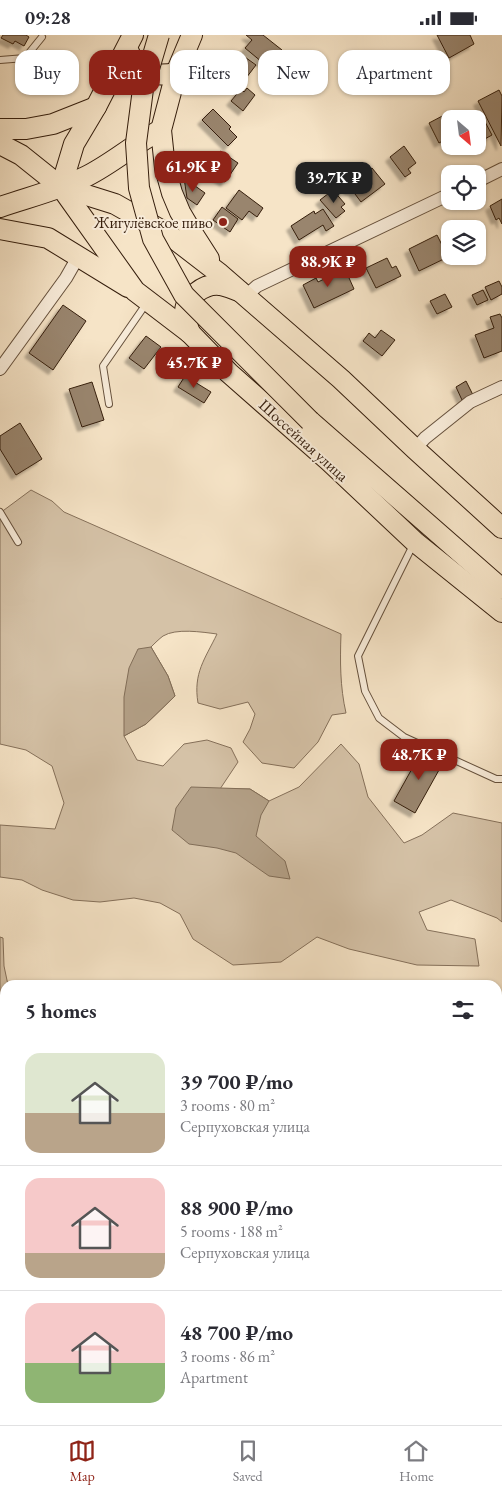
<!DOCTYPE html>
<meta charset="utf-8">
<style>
:root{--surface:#fff;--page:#f7f7f7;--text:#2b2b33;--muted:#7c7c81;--line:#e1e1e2;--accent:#8f2418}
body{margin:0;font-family:"EB Garamond",serif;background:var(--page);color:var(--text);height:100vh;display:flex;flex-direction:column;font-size:19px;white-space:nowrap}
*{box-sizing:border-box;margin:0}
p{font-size:16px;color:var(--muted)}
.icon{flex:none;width:28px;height:28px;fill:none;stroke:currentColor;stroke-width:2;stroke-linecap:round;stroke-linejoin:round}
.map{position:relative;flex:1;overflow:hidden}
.details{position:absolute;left:0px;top:945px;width:502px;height:445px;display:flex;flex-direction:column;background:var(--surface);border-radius:15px 15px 0 0;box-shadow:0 1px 4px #0004}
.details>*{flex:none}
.hud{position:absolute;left:15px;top:15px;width:472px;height:45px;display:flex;gap:10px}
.needle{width:32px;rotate:152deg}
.fabs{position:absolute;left:441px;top:75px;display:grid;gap:10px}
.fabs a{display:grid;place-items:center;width:45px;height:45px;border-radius:10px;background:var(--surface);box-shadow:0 1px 4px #0004;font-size:25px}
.price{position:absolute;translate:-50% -42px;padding:0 11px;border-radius:10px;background:var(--accent);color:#fff;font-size:16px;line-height:32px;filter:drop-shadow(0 1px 2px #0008)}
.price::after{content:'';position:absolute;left:50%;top:30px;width:15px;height:11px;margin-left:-8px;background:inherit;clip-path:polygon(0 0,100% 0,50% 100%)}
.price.selected{background:#222;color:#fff}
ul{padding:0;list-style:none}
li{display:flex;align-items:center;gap:15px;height:125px;padding:0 25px}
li+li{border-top:1px solid var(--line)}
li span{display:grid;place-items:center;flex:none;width:140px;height:100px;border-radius:15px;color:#555}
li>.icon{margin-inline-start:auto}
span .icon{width:60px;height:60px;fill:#fffc;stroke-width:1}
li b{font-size:21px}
h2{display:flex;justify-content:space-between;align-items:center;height:60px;padding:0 25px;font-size:21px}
.chip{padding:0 18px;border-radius:15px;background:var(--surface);box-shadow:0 1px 4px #0004;font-size:18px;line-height:45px}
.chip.selected{background:var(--accent);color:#fff}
.status{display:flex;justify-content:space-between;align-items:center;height:35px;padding:0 25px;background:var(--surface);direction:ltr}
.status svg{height:14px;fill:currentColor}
.tab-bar{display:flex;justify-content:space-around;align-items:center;height:70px;border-top:1px solid var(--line);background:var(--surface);font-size:14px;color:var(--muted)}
.tab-bar a{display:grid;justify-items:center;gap:2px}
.tab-bar .selected{color:var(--accent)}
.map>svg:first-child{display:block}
.green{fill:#d5c2a7;stroke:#85705a}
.water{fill:#b4a188;stroke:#816d57}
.building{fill:#99856e;stroke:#351e0d;filter:url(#shadow)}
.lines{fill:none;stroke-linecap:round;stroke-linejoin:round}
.lane-casing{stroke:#65503c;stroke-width:8}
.street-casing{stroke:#65503c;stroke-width:14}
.primary-casing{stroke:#351e0d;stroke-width:22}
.lane{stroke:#f9eddb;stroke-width:6}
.street{stroke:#f9eddb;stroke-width:12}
.primary{stroke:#f6e4c7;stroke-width:20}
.primary-bridge-casing{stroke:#351e0d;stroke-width:22;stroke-linecap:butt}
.primary-bridge{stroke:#f6e4c7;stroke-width:20}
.poi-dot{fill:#8f2418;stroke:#f9eddb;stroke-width:2}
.labels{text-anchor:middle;stroke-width:4;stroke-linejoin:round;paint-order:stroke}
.poi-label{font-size:16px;fill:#351e0d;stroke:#f9eddb;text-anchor:end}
.street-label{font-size:16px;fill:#351e0d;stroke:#f9eddb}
</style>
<div class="status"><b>09:28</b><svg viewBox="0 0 49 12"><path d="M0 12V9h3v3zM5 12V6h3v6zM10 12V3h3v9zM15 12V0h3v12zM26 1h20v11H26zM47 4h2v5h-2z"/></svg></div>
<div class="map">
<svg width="502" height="1390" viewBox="0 0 502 1390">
<defs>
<filter id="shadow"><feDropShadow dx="-4.5" dy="4.5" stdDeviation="1" flood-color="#0004"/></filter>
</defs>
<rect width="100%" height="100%" fill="#f6e4c7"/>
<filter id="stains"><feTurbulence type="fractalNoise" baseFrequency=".004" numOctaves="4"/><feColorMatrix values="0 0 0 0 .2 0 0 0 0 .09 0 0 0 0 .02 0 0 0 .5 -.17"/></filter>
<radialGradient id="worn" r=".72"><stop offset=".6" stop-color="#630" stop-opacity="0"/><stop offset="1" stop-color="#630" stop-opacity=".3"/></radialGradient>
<!-- green -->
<g class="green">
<path d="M 31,455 L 52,466 L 64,477 L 341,599 C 340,626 340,652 346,678 L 332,680 L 318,707 L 294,733 L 262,728 L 243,707 L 250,694 L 255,679 L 248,667 L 220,674 L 198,668 C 193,638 205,624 217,599 C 202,597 176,593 163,601 C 159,604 155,608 151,612 L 168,641 L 175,661 L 146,689 L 124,701 L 137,725 L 163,731 L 184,709 L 207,705 L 231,713 L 238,727 L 220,754 L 250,754 L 269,766 L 299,752 L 341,709 L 359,729 L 368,762 L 404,808 L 422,800 L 453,778 L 502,788 L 502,887 L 497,883 L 451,865 L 419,877 L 427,895 L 475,904 L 479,931 L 417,930 L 349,914 L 317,902 L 281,927 L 233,930 L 193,904 L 180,879 L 160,868 L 134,863 L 100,867 L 73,865 L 42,855 L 22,845 L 0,842 L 0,790 L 55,794 L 64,768 L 52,731 L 26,715 L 0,709 L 0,478 Z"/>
<path d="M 0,902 L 3,903 L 4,931 L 8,950 L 5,950 L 5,1092 L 0,1095 Z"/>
</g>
<!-- water -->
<g class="water">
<path d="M 151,612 L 168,641 L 175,661 L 146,689 L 124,701 L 124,662 L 129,633 L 138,614 Z"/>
<path d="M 191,752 L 250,754 L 269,766 L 261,780 L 256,801 L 285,826 L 290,844 L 269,841 L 236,818 L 217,813 L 189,809 L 172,795 L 176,773 Z"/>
<path d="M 498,1034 L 502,1035 L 502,1390 L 0,1390 L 0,1095 L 5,1092 L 5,1385 L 498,1385 Z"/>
</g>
<!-- building -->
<g class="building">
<path d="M 3,0 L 26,0 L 29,2 L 24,11 L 15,6 L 13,9 L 1,3 Z"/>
<path d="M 246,0 L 263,0 L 282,15 L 268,32 L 245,13 L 252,5 Z"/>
<path d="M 437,0 L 470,0 L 474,9 L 449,23 Z"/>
<path d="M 238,17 L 256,30 L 243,47 L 225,34 Z"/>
<path d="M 247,53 L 255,60 L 243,76 L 231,66 L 241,54 L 244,57 Z"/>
<path d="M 499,55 L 502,61 L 501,111 L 478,66 Z"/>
<path d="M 213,74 L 231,92 L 229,94 L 237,102 L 228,111 L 202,85 Z"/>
<path d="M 448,78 L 451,84 L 450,84 L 450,105 L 447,106 L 446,104 L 439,108 L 429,88 Z"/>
<path d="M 483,83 L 492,100 L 483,105 L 478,94 L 478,87 Z"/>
<path d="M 404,111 L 416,128 L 408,134 L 411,138 L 405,142 L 390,122 Z"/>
<path d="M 220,116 L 238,128 L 225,147 L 202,132 L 207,124 L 212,128 Z"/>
<path d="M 372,133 L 385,149 L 361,167 L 352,155 L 350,156 L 346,152 Z"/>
<path d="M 184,143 L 205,158 L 197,170 L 187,163 Z"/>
<path d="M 239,155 L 263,173 L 257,182 L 249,176 L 242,185 L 226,173 Z"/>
<path d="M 333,155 L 345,169 L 341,172 L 345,176 L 336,183 L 320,165 Z"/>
<path d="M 502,164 L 502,189 L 499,183 L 496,185 L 490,171 Z"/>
<path d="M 222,172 L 238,184 L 230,197 L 213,185 Z"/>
<path d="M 323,174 L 334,191 L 326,196 L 323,190 L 299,205 L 291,191 L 314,176 L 315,179 Z"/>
<path d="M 467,186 L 471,194 L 453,194 L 452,193 Z"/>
<path d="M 478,195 L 485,210 L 478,213 Z"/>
<path d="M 437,200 L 448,222 L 419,236 L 409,214 Z"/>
<path d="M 387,223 L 392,233 L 396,231 L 401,241 L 376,253 L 366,233 Z"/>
<path d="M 345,234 L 354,254 L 314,273 L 303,250 L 316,243 L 318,247 Z"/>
<path d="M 499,246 L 502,252 L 502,259 L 491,265 L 485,252 Z"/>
<path d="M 483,255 L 488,265 L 477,270 L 472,260 Z"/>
<path d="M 445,259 L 452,272 L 437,279 L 430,266 Z"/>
<path d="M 63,270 L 86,286 L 53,335 L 29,318 Z"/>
<path d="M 500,279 L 502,283 L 502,316 L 484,323 L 475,300 L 494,293 L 490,282 Z"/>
<path d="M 381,295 L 395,305 L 382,321 L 363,306 L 369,298 L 375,303 Z"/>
<path d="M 146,301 L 161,312 L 144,334 L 129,323 Z"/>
<path d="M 185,341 L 211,357 L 204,368 L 178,352 Z"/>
<path d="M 466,346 L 473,360 L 462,365 L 456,352 Z"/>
<path d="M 92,347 L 104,385 L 82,392 L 69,354 Z"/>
<path d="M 20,388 L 42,424 L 16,440 L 0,414 L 0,401 Z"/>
<path d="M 423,714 L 444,726 L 415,778 L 394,766 Z"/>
</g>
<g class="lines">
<!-- lane casing -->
<g class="lane-casing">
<g id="lane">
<path d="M 0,25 L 25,23 L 42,2"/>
<path d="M 109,369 L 103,331 L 146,269"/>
<path d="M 0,477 L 18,507"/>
<path d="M 413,510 L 358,621 L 365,656 L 379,683 L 404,702 L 496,744 L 502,744"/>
</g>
</g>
<!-- street casing -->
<g class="street-casing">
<g id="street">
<path d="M 478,146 L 502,134"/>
<path d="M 246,261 L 257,251 L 450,159"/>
<path d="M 0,334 L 66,243 L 78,222"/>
<path d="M 415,414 L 425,403 L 470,367 L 502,352"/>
</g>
</g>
<!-- primary casing -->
<g class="primary-casing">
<g id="primary">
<path d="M 192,0 L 176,38 L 161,95 L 165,133 L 172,158 L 180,177 L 193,199 L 209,224"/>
<path d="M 127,13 C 137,37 151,43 176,38"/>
<path d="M 0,94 L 26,94 L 53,89 L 96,72"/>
<path d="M 0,109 L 21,120 L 61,152 L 135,256 L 190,298 L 229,338 L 329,426 L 415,507 L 502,577"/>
<path d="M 61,152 L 115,169 L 168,199 L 220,239 L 341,344 L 415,414 L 502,493"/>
<path d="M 61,152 L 74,109 L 96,72 L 133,0"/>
<path d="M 0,172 C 29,162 59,155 87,141 C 113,128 135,108 161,95"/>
<path d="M 0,194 L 48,203 L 128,252"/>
<path d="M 190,298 C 188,292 185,285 185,279 C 184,263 204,248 220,250 C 226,251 233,254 239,256"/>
<path d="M 310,386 L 502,554"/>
</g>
</g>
<!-- lane -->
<use href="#lane" class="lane"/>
<!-- street -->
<use href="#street" class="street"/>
<!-- primary -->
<use href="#primary" class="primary"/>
<!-- primary-bridge casing -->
<g class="primary-bridge-casing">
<path id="primary-bridge" d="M 159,0 L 143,54 L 136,108 L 139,153 L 153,204 L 184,260 L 310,386"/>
</g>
<!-- primary-bridge -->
<use href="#primary-bridge" class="primary-bridge"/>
</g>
<!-- markers -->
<circle class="poi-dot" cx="223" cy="187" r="5"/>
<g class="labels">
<!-- poi labels -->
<g class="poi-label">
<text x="213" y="193">Жигулёвское пиво</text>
</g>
<!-- street labels -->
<g class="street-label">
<text transform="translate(304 405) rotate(42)" y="6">Шоссейная улица</text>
</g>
</g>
<rect width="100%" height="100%" filter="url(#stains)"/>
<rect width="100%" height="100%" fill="url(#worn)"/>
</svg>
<div class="fabs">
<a><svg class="needle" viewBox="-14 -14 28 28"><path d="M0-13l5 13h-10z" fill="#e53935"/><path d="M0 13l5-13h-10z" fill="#7c7c81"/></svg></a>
<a><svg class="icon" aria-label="locate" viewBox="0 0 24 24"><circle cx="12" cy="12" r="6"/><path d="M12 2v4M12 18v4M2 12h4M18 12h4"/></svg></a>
<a><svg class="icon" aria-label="layers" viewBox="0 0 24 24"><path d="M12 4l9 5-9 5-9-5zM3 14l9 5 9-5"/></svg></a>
</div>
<b class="price" style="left:193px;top:158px">61.9K ₽</b>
<b class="price selected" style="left:334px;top:169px">39.7K ₽</b>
<b class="price" style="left:328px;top:253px">88.9K ₽</b>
<b class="price" style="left:194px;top:354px">45.7K ₽</b>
<b class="price" style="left:419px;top:746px">48.7K ₽</b>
<div class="hud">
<a class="chip">Buy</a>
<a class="chip selected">Rent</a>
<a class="chip">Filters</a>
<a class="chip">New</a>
<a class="chip">Apartment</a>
</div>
<section class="details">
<h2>5 homes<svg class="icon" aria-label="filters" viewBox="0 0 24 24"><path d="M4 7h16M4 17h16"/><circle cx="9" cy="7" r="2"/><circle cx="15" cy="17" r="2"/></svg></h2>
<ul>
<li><span style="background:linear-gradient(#dfe7d0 60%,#b9a48a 0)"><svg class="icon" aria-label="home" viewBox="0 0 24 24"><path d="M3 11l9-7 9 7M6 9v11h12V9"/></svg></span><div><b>39 700 ₽/mo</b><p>3 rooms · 80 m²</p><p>Серпуховская улица</p></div></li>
<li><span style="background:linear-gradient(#f6c9c9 75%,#b9a48a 0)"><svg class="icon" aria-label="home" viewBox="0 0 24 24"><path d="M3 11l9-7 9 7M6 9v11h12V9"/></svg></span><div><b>88 900 ₽/mo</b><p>5 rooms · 188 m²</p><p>Серпуховская улица</p></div></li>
<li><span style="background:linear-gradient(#f6c9c9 60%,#8fb573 0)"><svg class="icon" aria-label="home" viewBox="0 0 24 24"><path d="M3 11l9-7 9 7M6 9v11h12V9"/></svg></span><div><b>48 700 ₽/mo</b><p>3 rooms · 86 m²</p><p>Apartment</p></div></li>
</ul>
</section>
</div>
<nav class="tab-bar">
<a class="selected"><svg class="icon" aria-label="map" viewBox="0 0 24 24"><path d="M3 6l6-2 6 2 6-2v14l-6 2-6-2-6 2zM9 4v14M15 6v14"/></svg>Map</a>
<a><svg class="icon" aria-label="saved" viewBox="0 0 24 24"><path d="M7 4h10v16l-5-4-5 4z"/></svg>Saved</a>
<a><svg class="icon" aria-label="home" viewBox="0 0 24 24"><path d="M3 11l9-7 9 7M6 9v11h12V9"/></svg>Home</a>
</nav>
